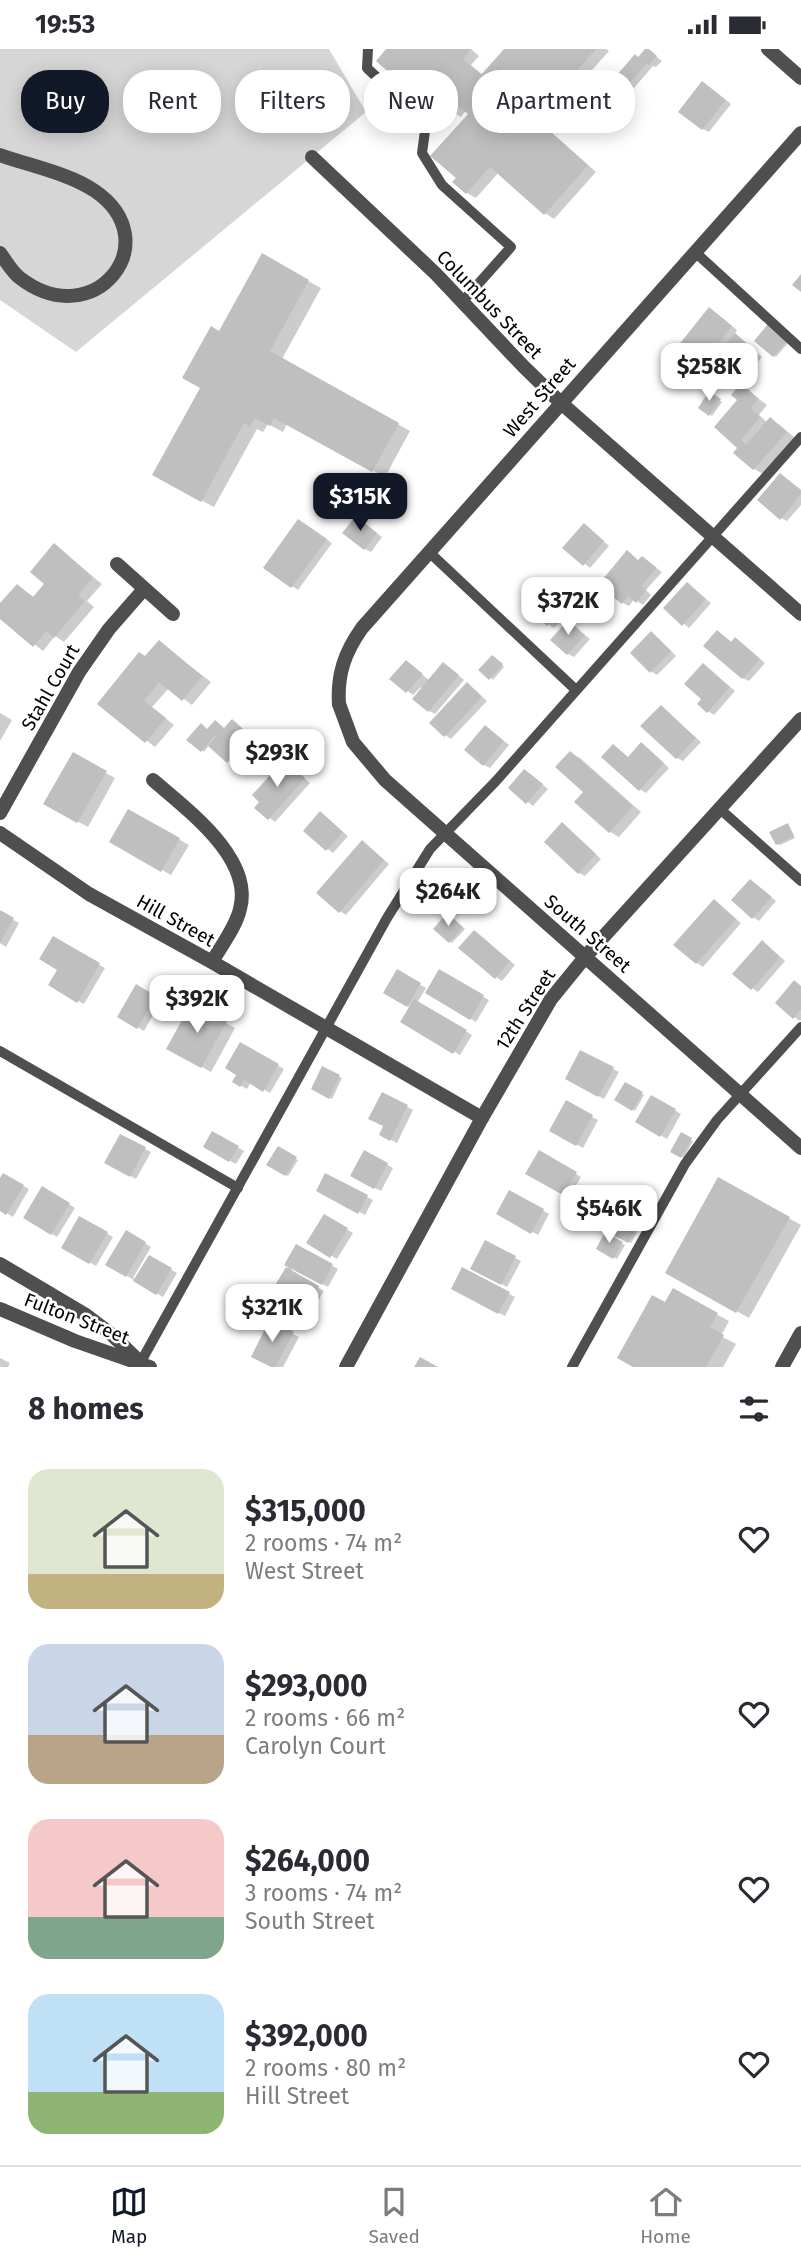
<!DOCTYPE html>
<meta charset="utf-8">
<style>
:root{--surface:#fff;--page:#f7f7f7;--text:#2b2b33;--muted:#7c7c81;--line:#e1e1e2;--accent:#111827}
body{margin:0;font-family:"Fira Sans",sans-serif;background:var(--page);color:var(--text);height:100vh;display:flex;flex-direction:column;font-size:26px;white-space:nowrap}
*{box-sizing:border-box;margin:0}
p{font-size:23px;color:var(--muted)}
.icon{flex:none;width:38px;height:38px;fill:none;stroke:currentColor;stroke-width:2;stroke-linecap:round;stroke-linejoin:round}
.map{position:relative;height:1318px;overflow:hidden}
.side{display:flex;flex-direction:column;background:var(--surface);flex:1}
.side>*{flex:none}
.hud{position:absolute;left:21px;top:21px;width:760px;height:63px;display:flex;gap:14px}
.price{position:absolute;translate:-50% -60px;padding:0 16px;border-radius:14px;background:#fff;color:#222;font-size:23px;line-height:46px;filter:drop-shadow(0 2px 4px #0008)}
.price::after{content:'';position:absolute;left:50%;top:42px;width:21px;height:16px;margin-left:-10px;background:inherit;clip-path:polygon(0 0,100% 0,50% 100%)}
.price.current{background:var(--accent);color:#fff}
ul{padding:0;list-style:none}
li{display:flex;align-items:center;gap:21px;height:175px;padding:0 28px}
li span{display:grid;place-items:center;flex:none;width:196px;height:140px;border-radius:21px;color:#555}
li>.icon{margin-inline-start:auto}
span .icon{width:84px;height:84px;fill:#fffc;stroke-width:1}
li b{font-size:30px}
h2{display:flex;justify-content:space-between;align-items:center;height:84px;padding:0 28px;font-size:30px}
.pill{padding:0 24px;border-radius:28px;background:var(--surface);box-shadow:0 4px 18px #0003;font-size:24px;line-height:63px}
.pill.current{background:var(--accent);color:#fff}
.status{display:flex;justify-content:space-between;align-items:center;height:49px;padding:0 35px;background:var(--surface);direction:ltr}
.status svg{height:19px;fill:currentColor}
.tabs{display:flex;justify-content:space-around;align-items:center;height:98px;border-top:2px solid var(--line);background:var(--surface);font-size:19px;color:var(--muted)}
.tabs a{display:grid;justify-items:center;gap:4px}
.tabs .current{color:var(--accent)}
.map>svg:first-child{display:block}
.green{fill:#d6d6d6}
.shadow{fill:#0003}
.building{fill:#bfbfbf}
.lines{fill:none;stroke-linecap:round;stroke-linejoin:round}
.service{stroke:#4f4f4f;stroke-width:10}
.minor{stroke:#4f4f4f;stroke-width:14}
.tertiary{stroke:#4f4f4f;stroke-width:14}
.labels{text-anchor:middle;stroke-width:5;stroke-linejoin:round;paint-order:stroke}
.street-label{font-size:19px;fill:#000;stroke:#fff}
</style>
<div class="status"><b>19:53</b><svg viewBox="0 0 49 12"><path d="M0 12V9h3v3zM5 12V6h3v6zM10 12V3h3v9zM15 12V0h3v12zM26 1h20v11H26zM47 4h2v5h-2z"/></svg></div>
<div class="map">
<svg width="801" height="1318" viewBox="0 0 801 1318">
<rect width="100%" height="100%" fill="#fff"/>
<!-- green -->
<path class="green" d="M 0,0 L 329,0 L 366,63 L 76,303 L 0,251 Z"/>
<!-- shadow -->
<g class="shadow">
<path d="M 389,0 L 471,0 L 479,7 L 471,16 L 483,26 L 506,0 L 606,0 L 609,2 L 543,76 L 596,123 L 554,170 L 545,164 L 499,123 L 476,149 L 467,144 L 458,129 L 470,65 L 466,61 L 461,68 L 453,63 L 447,69 L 437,64 L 378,12 Z"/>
<path d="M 647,0 L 662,12 L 656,18 L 653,17 L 634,39 L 628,35 L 639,9 Z"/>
<path d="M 709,38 L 731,55 L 709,83 L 703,80 Z"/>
<path d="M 262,207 L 321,239 L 282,310 L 410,382 L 385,428 L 287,375 L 283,383 L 268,375 L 263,383 L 257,380 L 214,458 L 154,426 L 202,339 L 220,284 Z"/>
<path d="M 716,264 L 737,281 L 734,286 L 762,308 L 739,335 L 767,356 L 759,366 L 768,374 L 771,371 L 780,376 L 795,389 L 763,425 L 754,420 L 740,398 L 740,337 L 711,314 L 696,332 L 669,311 Z"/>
<path d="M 768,278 L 788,294 L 776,308 L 774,307 Z"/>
<path d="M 710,344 L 722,353 L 712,367 L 700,358 Z"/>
<path d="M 780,426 L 801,441 L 801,456 L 787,472 L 781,469 Z"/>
<path d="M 362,473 L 382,488 L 371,503 L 365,500 Z"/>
<path d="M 304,475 L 332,494 L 298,541 L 265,518 Z"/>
<path d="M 590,480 L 609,497 L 590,519 L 565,498 Z"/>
<path d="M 54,497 L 102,535 L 87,552 L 94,558 L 64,593 L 55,587 L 43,602 L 0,568 L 0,557 L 17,537 L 35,549 L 47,535 Z"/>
<path d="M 640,512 L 648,513 L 662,523 L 646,541 L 651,546 L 643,556 L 634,550 L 629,557 L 623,554 Z"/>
<path d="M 687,535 L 711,554 L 689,579 L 665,559 Z"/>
<path d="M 547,542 L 570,563 L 554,579 L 548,575 Z"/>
<path d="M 568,573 L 590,590 L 574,608 L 568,605 Z"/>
<path d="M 718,583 L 733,594 L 736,591 L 742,594 L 765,614 L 749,632 L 743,629 Z"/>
<path d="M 657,588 L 676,607 L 657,626 L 651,622 Z"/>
<path d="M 159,593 L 211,633 L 192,656 L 169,639 L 152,658 L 174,676 L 155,698 L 99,654 Z"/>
<path d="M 494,609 L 504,618 L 493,631 L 491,629 Z"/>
<path d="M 703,616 L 735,642 L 714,666 L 708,662 L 704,650 Z"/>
<path d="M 412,617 L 430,632 L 450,619 L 464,631 L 435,665 L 429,662 L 421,638 L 413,646 L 392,630 Z"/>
<path d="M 473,639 L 487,652 L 451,690 L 445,686 Z"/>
<path d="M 661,658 L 701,693 L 683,712 L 677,709 Z"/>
<path d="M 0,664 L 12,671 L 0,692 Z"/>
<path d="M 232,672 L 256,692 L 234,716 L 209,696 L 204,703 L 202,701 L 208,681 L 225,680 Z"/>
<path d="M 486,678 L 509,696 L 490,719 L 484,716 Z"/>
<path d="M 614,697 L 629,709 L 647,699 L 669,719 L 646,744 L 640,740 Z"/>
<path d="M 570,704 L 580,709 L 641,763 L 619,788 L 610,783 L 586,743 Z"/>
<path d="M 73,706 L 115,729 L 88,778 L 46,755 Z"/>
<path d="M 290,716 L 310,734 L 275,773 L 256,759 Z"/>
<path d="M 530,725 L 548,740 L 533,757 L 510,739 Z"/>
<path d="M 129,762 L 189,796 L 171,826 L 112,793 Z"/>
<path d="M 321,765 L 348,787 L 333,804 L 306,782 Z"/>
<path d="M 563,775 L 601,810 L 585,827 L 579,824 Z"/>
<path d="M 788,776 L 795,789 L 780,796 L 777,795 Z"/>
<path d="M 368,797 L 389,815 L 346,866 L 340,862 Z"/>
<path d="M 751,832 L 776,852 L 759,872 L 753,868 Z"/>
<path d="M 431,835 L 448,849 L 434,866 L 428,862 Z"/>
<path d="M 714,852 L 741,874 L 703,918 L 697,914 Z"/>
<path d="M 0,863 L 19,874 L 6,898 L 0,894 Z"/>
<path d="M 450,868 L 465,880 L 452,894 L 450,892 Z"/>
<path d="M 480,886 L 515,916 L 502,932 L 496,928 Z"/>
<path d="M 53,889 L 105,919 L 84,955 L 50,936 L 59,920 Z"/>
<path d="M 768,897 L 785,912 L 758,943 L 752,939 Z"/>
<path d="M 440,922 L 489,951 L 476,973 L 427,944 Z"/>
<path d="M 397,923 L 426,939 L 417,954 L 472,986 L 460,1006 L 402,973 L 411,959 L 385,943 Z"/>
<path d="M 137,937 L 161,952 L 144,982 L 119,967 Z"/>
<path d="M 801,938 L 801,971 L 800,972 L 794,968 Z"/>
<path d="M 192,955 L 235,979 L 211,1023 L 168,999 Z"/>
<path d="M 241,995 L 284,1020 L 270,1044 L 251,1033 L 247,1040 L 234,1033 L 238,1025 Z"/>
<path d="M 581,1003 L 619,1023 L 604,1050 L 567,1030 Z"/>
<path d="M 323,1020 L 342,1029 L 332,1050 L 313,1040 Z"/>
<path d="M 625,1035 L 644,1046 L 635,1062 L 616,1050 Z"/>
<path d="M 383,1045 L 413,1061 L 397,1094 L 381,1086 L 385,1077 Z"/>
<path d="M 652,1048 L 681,1065 L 667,1090 L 637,1072 Z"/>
<path d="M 566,1054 L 598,1071 L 583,1099 L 552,1082 Z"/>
<path d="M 213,1084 L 244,1102 L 236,1115 L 205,1098 Z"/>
<path d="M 682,1085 L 693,1092 L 684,1109 L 673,1102 Z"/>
<path d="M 121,1087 L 151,1103 L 136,1130 L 107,1113 Z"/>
<path d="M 278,1099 L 298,1111 L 288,1127 L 269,1116 Z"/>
<path d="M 365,1103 L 393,1119 L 381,1142 L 352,1127 Z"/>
<path d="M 540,1103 L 581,1128 L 569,1148 L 528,1124 Z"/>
<path d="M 4,1126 L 29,1140 L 13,1168 L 0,1160 L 0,1132 Z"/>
<path d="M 326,1126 L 373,1151 L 365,1166 L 318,1141 Z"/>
<path d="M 719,1130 L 801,1176 L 749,1269 L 667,1223 Z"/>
<path d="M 43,1139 L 75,1159 L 57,1188 L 25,1169 Z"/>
<path d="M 510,1143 L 549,1165 L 538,1186 L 498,1164 Z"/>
<path d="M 324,1167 L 353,1184 L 337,1210 L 308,1193 Z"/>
<path d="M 621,1167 L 640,1178 L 631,1194 L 614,1187 L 612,1189 L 625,1196 L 617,1210 L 598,1199 L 610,1187 Z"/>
<path d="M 80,1169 L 113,1188 L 96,1217 L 63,1198 Z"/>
<path d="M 127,1183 L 151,1198 L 133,1229 L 136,1231 L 149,1208 L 177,1224 L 163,1248 L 108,1216 Z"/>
<path d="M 486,1194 L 521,1212 L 507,1238 L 472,1219 Z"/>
<path d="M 296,1197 L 338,1220 L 328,1238 L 293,1219 L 291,1221 L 324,1242 L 306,1272 L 269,1251 L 289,1217 Z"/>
<path d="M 463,1221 L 515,1248 L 505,1267 L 453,1240 Z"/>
<path d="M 674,1242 L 729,1272 L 721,1287 L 736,1295 L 723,1318 L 636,1318 Z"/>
<path d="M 271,1273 L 299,1288 L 283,1318 L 274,1318 Z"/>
<path d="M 0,1309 L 10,1314 L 8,1318 L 0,1318 Z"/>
</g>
<!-- building -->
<g class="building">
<path d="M 386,0 L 471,0 L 463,10 L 481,26 L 504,0 L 596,0 L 535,69 L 588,116 L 544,166 L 490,118 L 466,145 L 452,133 L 456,129 L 430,107 L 468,65 L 457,56 L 451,64 L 443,57 L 436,65 L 376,12 Z"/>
<path d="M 645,0 L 649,0 L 657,7 L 649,16 L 647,14 L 627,37 L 616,27 L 635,5 L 638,8 Z"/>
<path d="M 702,32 L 726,51 L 702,81 L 678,63 Z"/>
<path d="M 262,204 L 309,231 L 270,302 L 399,374 L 372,423 L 274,369 L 270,377 L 255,369 L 250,378 L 244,374 L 201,453 L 152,426 L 200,339 L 182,329 L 211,277 L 219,282 Z"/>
<path d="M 801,225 L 801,243 L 792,236 Z"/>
<path d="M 709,258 L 732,277 L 689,330 L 666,312 Z"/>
<path d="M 768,275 L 787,292 L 773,308 L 754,292 Z"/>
<path d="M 735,284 L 757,303 L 731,334 L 709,315 Z"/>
<path d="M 741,334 L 759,350 L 750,359 L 760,368 L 741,391 L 746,396 L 770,368 L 787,383 L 753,421 L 733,404 L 737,399 L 714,378 L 737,351 L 731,346 Z"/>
<path d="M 709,342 L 721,350 L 709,367 L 698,359 Z"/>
<path d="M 780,424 L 801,441 L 801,445 L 780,471 L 757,451 Z"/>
<path d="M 356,467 L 377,484 L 364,501 L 342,484 Z"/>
<path d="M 298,470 L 327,490 L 291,539 L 263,519 Z"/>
<path d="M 584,474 L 604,492 L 583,517 L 562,499 Z"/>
<path d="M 54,494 L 93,528 L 78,546 L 85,552 L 54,589 L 46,582 L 33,598 L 0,570 L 0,554 L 17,535 L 33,548 L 44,535 L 30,523 Z"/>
<path d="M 627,501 L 638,511 L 642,507 L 657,519 L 641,537 L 646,541 L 636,554 L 628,547 L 622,555 L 598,536 Z"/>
<path d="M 687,533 L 706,550 L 682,577 L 663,559 Z"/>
<path d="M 546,540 L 565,558 L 547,577 L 528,558 Z"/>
<path d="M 568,571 L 585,586 L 567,606 L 550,591 Z"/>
<path d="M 717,581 L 731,593 L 735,588 L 760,610 L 742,630 L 703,597 Z"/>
<path d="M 651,582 L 671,602 L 650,624 L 630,604 Z"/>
<path d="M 159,591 L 202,627 L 182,652 L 159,633 L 144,652 L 166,669 L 145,694 L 97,655 L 139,603 L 145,607 Z"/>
<path d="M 492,606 L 503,615 L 489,631 L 478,621 Z"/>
<path d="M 406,611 L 423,625 L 406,644 L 389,630 Z"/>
<path d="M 443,613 L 459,626 L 428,663 L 412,650 Z"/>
<path d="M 703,614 L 730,638 L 707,664 L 697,655 L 701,650 L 684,635 Z"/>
<path d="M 467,633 L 482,648 L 444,688 L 429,674 Z"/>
<path d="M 661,656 L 696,689 L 676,710 L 640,677 Z"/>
<path d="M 232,670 L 251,687 L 227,714 L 208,697 L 217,687 L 215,686 L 201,703 L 186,691 L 201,674 L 207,680 L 215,671 L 224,679 Z"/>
<path d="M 485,676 L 504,692 L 483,717 L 464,701 Z"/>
<path d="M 641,693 L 664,714 L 639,742 L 601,708 L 613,695 L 628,708 Z"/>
<path d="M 570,702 L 633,757 L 609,784 L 574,753 L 583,743 L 555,718 Z"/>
<path d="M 73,703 L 107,722 L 77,774 L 43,755 Z"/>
<path d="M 284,711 L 305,729 L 268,771 L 254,759 L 259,753 L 252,746 Z"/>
<path d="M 524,720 L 543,735 L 526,755 L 508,739 Z"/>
<path d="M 128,760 L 180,789 L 161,823 L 109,793 Z"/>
<path d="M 320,762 L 343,783 L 326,802 L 303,782 Z"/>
<path d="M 562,773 L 596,805 L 578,825 L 544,793 Z"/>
<path d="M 788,774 L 794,787 L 776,796 L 769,783 Z"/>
<path d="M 362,791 L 384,811 L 339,864 L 316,844 Z"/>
<path d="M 425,829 L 443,845 L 427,864 L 409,849 Z"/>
<path d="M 750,830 L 772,848 L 752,870 L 731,851 Z"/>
<path d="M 714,850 L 736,870 L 696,915 L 673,896 Z"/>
<path d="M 0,861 L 14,869 L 0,894 Z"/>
<path d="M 447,864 L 463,878 L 449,894 L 433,880 Z"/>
<path d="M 474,881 L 510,912 L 495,930 L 458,899 Z"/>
<path d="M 53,887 L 100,914 L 77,954 L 48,936 L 57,921 L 39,910 Z"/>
<path d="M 762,891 L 780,908 L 751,941 L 732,925 Z"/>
<path d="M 397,920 L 421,934 L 407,958 L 383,944 Z"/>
<path d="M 439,920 L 484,946 L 470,971 L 425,944 Z"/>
<path d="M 794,931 L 801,937 L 801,960 L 793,970 L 775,954 Z"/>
<path d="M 136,935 L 156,947 L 137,980 L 117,968 Z"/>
<path d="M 414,950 L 467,981 L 453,1005 L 400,973 Z"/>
<path d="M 192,953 L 227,972 L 201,1019 L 166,1000 Z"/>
<path d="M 240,993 L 279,1015 L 263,1043 L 244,1031 L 240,1038 L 232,1033 L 236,1026 L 225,1019 Z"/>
<path d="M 580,1001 L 614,1018 L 598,1048 L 565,1030 Z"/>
<path d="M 322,1017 L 340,1026 L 329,1050 L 311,1040 Z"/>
<path d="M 625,1033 L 643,1043 L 632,1062 L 614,1051 Z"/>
<path d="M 382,1043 L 408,1056 L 390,1092 L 379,1086 L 383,1077 L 368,1070 Z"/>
<path d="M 651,1046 L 676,1060 L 660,1088 L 635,1073 Z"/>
<path d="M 566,1051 L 593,1066 L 576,1097 L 549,1082 Z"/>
<path d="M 212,1082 L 239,1097 L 229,1113 L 203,1098 Z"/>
<path d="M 681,1083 L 692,1089 L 681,1109 L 670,1103 Z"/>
<path d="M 120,1085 L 146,1098 L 130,1128 L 104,1114 Z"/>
<path d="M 278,1097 L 297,1108 L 285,1127 L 266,1116 Z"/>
<path d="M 364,1101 L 388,1114 L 374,1140 L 350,1127 Z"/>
<path d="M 539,1101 L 577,1123 L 563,1146 L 525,1125 Z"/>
<path d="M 3,1124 L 24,1136 L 6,1166 L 0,1162 L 0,1129 Z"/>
<path d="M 325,1124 L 368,1146 L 358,1165 L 316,1142 Z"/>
<path d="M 718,1128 L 790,1168 L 736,1264 L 665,1224 Z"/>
<path d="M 42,1137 L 70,1154 L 51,1186 L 23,1169 Z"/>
<path d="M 509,1141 L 544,1160 L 531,1185 L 496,1165 Z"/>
<path d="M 324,1165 L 348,1179 L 330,1209 L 306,1194 Z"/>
<path d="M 621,1165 L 639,1175 L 628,1194 L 610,1184 Z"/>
<path d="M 79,1167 L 108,1183 L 89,1215 L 61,1199 Z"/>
<path d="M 126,1181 L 146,1193 L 126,1228 L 105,1216 Z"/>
<path d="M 605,1183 L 623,1193 L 613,1210 L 596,1200 Z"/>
<path d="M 485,1191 L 516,1207 L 501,1236 L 470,1220 Z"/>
<path d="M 296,1195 L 333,1215 L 322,1236 L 284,1216 Z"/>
<path d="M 149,1206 L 172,1219 L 156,1246 L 133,1232 Z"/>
<path d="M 286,1218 L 319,1237 L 299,1271 L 266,1251 Z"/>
<path d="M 462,1218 L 510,1243 L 498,1265 L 451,1240 Z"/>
<path d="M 673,1239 L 718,1264 L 710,1278 L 724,1286 L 706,1318 L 633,1318 L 617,1309 L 652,1246 L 665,1253 Z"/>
<path d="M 270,1270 L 294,1283 L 275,1318 L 271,1318 L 251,1308 Z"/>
<path d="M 420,1308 L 438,1318 L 414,1318 Z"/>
</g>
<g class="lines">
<!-- service -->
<g class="service">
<path d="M 368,0 L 367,19 L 426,75 L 422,104 L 442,136 L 511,198 L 463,252"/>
<path d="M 695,203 L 801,300"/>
<path d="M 429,503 L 576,641"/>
<path d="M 720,760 L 801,832"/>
<path d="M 0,1002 L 238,1139"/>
<path d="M 138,1318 L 387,869 L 430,800 L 496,732 L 801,388"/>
<path d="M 572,1318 L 685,1115 L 717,1071 L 801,978"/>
</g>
<!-- minor -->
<g class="minor">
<path d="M 312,108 L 436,225 L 523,317 L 560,353 L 801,565"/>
<path d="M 117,515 L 173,565"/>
<path d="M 339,655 L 353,693 L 385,731 L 801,1099"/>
<path d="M 153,731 C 186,760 254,809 240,860 C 236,878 221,897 212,913"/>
<path d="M 0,764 L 79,623 L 109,580 L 144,540"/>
<path d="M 0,784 L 89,845 L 212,913 L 482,1069"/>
<path d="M 0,1215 L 86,1266 L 111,1285 L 140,1313"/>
<path d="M 0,1260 L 75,1292 L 150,1318"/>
<path d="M 346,1318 L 482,1069 L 551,950 L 586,907 L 801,670"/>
<path d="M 782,1318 L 801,1284"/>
</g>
<!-- tertiary -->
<g class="tertiary">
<path d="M 768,0 L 801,29"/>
<path d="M 0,106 C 31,117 68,124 95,142 C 169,193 94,286 20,229 C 12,223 6,212 0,204"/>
<path d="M 339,655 C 337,625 345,603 362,579 L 801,84"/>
</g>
</g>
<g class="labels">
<!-- street labels -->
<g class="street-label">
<text transform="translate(490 255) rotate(46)" y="7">Columbus Street</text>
<text transform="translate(539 348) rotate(-49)" y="7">West Street</text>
<text transform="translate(50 638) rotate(-60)" y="7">Stahl Court</text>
<text transform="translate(176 871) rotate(29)" y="7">Hill Street</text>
<text transform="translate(588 884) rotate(41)" y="7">South Street</text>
<text transform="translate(525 960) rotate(-57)" y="7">12th Street</text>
<text transform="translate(77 1269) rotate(21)" y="7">Fulton Street</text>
</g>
</g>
</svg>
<b class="price" style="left:709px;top:354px">$258K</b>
<b class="price current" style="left:360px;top:484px">$315K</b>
<b class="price" style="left:568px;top:588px">$372K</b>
<b class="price" style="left:277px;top:740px">$293K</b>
<b class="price" style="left:448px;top:879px">$264K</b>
<b class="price" style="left:197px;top:986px">$392K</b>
<b class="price" style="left:609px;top:1196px">$546K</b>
<b class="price" style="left:272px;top:1295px">$321K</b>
<div class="hud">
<a class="pill current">Buy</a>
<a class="pill">Rent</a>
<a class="pill">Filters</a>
<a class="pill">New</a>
<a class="pill">Apartment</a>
</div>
</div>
<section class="side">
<h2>8 homes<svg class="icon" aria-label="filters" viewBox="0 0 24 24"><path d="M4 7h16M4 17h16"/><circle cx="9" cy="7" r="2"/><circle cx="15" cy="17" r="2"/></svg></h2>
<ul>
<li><span style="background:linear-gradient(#dfe7d0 75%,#c2b280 0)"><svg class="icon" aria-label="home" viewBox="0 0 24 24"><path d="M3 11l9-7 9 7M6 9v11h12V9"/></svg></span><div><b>$315,000</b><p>2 rooms · 74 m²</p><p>West Street</p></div><svg class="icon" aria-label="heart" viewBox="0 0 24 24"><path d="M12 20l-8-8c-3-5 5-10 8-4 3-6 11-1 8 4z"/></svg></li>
<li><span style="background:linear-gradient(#c9d6e8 65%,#b9a48a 0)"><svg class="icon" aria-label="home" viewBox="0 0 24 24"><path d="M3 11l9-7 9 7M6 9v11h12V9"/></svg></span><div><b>$293,000</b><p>2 rooms · 66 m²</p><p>Carolyn Court</p></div><svg class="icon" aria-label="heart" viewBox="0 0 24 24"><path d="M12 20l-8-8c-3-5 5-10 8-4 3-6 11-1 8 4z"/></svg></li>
<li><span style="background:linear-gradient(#f6c9c9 70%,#7fa58c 0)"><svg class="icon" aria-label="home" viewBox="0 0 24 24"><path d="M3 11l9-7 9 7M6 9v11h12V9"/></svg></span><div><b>$264,000</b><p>3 rooms · 74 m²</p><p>South Street</p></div><svg class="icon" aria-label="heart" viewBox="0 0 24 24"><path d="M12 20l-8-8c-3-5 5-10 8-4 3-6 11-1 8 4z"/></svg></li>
<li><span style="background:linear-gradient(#bfe0f5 70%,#8fb573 0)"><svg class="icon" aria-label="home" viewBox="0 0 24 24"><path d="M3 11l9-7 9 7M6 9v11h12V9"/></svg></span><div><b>$392,000</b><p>2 rooms · 80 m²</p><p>Hill Street</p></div><svg class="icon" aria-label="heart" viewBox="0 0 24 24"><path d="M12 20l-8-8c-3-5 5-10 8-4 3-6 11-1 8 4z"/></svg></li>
</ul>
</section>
<nav class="tabs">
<a class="current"><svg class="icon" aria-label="map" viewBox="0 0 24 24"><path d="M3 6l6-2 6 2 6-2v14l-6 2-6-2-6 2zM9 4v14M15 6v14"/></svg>Map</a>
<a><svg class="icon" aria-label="saved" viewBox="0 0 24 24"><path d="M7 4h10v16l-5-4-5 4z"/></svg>Saved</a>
<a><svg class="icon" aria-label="home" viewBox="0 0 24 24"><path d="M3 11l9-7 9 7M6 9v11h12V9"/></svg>Home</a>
</nav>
